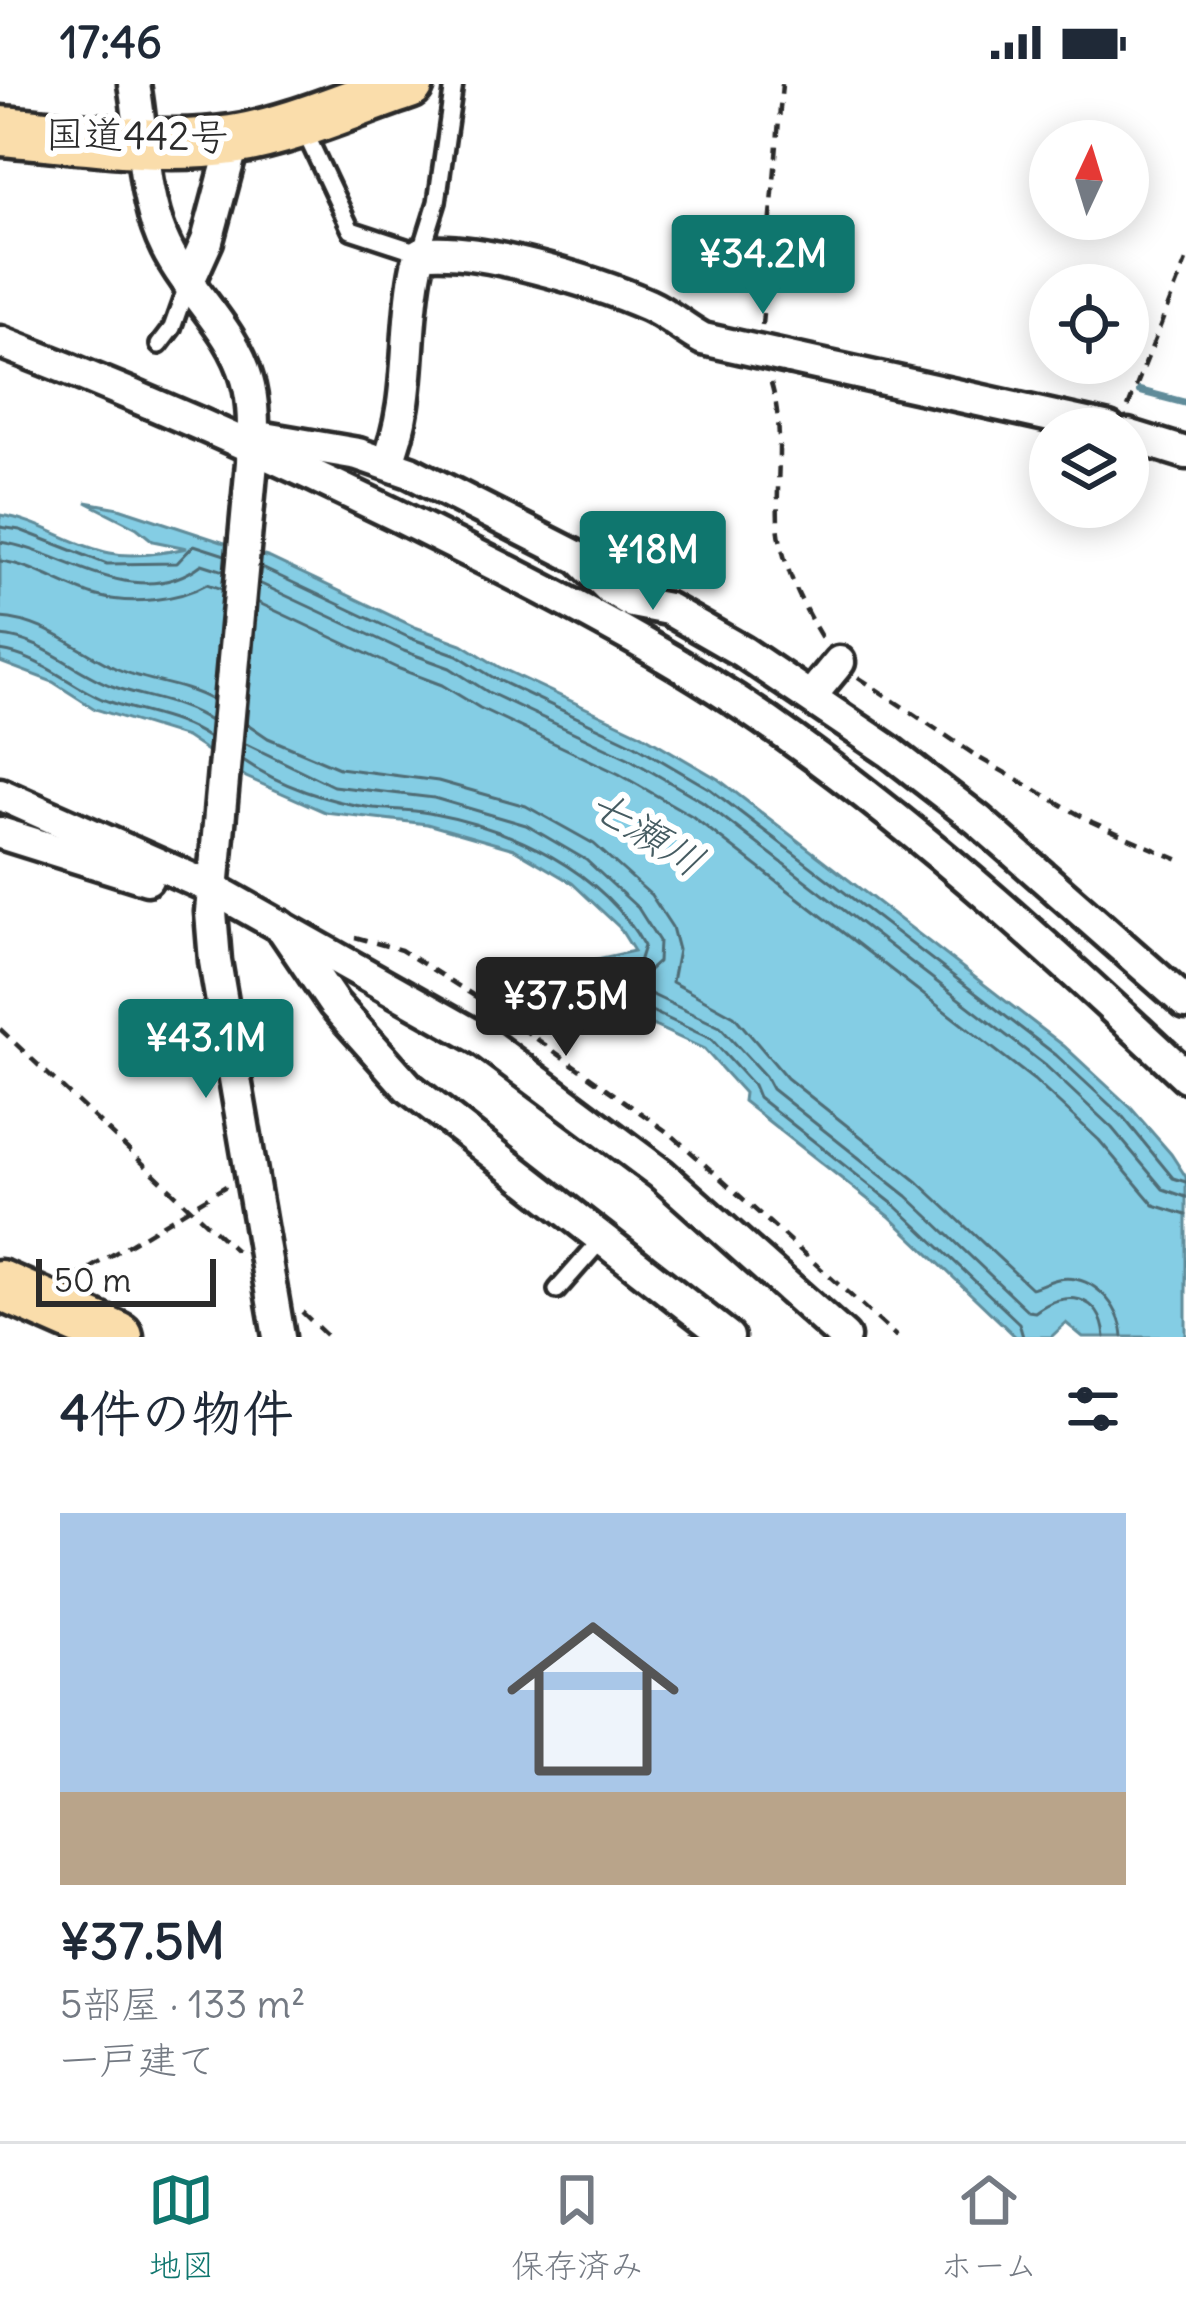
<!DOCTYPE html>
<html lang="ja">
<meta charset="utf-8">
<style>
:root{--surface:#fff;--page:#f2f2f3;--text:#1f2937;--muted:#747a83;--line:#e0e1e3;--accent:#0f766e}
body{margin:0;font-family:Delius,"Klee One",sans-serif;background:var(--page);color:var(--text);height:100vh;display:flex;flex-direction:column;font-size:45px;white-space:nowrap}
*{box-sizing:border-box;margin:0}
p{font-size:39px;color:var(--muted)}
.icon{flex:none;width:66px;height:66px;fill:none;stroke:currentColor;stroke-width:2;stroke-linecap:round;stroke-linejoin:round}
.map{position:relative;height:1253px;overflow:hidden}
.sheet{display:flex;flex-direction:column;background:var(--surface);flex:1}
.sheet>*{flex:none}
.needle{width:78px;rotate:4deg}
.tools{position:absolute;left:1029px;top:36px;display:grid;gap:24px}
.tools a{display:grid;place-items:center;width:120px;height:120px;border-radius:50%;background:var(--surface);box-shadow:0 6px 30px #0003;font-size:60px}
.scale{position:absolute;left:36px;bottom:30px;width:180px;box-sizing:border-box;padding-left:12px;border:6px solid #2b2b2b;border-top:0;font-size:33px;line-height:42px;white-space:nowrap;color:#2b2b2b;-webkit-text-stroke:9px #fff;paint-order:stroke}
.price{position:absolute;translate:-50% -102px;padding:0 27px;border-radius:12px;background:var(--accent);color:#fff;font-size:39px;line-height:78px;filter:drop-shadow(0 3px 6px #0008)}
.price::after{content:'';position:absolute;left:50%;top:72px;width:36px;height:27px;margin-left:-18px;background:inherit;clip-path:polygon(0 0,100% 0,50% 100%)}
.price.active{background:#222;color:#fff}
ul{padding:0;list-style:none}
li{display:grid;align-content:center;gap:24px;height:636px;padding:0 60px}
li+li{border-top:3px solid var(--line)}
li span{display:grid;place-items:center;height:372px;border-radius:0px;color:#555}
li>.icon{margin-inline-start:auto}
span .icon{width:216px;height:216px;fill:#fffc;stroke-width:1}
li b{font-size:51px}
h2{display:flex;justify-content:space-between;align-items:center;height:144px;padding:0 60px;font-size:51px}
.status{display:flex;justify-content:space-between;align-items:center;height:84px;padding:0 60px;background:var(--surface);direction:ltr}
.status svg{height:33px;fill:currentColor}
.menu{display:flex;justify-content:space-around;align-items:center;height:168px;border-top:3px solid var(--line);background:var(--surface);font-size:33px;color:var(--muted)}
.menu a{display:grid;justify-items:center;gap:6px}
.menu .active{color:var(--accent)}
.map>svg:first-child{display:block}
.water{fill:#84cde4;stroke:#608c9a;stroke-width:3}
.lines{fill:none;stroke-linecap:round;stroke-linejoin:round}
.shore{stroke:#4f6c75;stroke-width:3}
.stream{stroke:#608c9a;stroke-width:8}
.service-casing{stroke:#2b2b2b;stroke-width:24}
.minor-casing{stroke:#2b2b2b;stroke-width:39}
.trunk-casing{stroke:#2b2b2b;stroke-width:57}
.path{stroke:#2b2b2b;stroke-width:4.5;stroke-dasharray:12 9;stroke-linecap:butt}
.service{stroke:#fff;stroke-width:15}
.minor{stroke:#fff;stroke-width:30}
.trunk{stroke:#faddab;stroke-width:48}
.labels{text-anchor:middle;stroke-width:12;stroke-linejoin:round;paint-order:stroke}
.street-label{font-size:39px;fill:#2b2b2b;stroke:#fff}
.water-label{font-size:42px;font-style:italic;fill:#465c62;stroke:#fff}
</style>
<div class="status"><b>17:46</b><svg viewBox="0 0 49 12"><path d="M0 12V9h3v3zM5 12V6h3v6zM10 12V3h3v9zM15 12V0h3v12zM26 1h20v11H26zM47 4h2v5h-2z"/></svg></div>
<div class="map">
<svg width="1186" height="1253" viewBox="0 0 1186 1253">
<rect width="100%" height="100%" fill="#fff"/>
<filter id="ink" filterUnits="userSpaceOnUse"><feTurbulence type="fractalNoise" baseFrequency=".00833" numOctaves="2"/><feDisplacementMap in="SourceGraphic" scale="24" xChannelSelector="R" yChannelSelector="G"/><feConvolveMatrix kernelMatrix="1 2 1 2 8 2 1 2 1" color-interpolation-filters="sRGB"/></filter>
<g filter="url(#ink)">
<!-- water -->
<path class="water" d="M 86,418 L 119,424 L 270,474 L 415,543 L 462,560 L 499,583 L 641,650 L 718,695 L 1064,962 L 1131,1024 L 1171,1070 L 1186,1093 L 1186,1253 L 1083,1253 L 1066,1239 L 1051,1253 L 1016,1253 L 889,1132 L 743,1017 L 744,1009 L 704,965 L 570,903 L 601,905 L 592,887 L 579,879 L 634,867 L 619,843 L 572,799 L 514,765 L 427,740 L 325,728 L 246,693 L 186,653 L 95,625 L 53,598 L 0,578 L 0,431 C 39,436 71,461 110,469 C 134,474 163,469 187,464 L 153,457 L 137,444 Z"/>
<g class="lines">
<!-- shore -->
<g class="shore">
<path d="M 0,443 L 20,446 L 107,480 L 177,479 L 194,461 L 225,471"/>
<path d="M 0,458 C 65,467 137,530 202,480 L 224,487"/>
<path d="M 0,477 C 34,481 64,503 97,512 C 130,521 177,517 207,500 L 222,505"/>
<path d="M 260,483 L 410,554 L 457,571 L 494,594 L 635,661 L 710,705 L 1056,971 L 1123,1033 L 1173,1094 L 1186,1098"/>
<path d="M 259,499 L 404,567 L 450,584 L 488,608 L 628,674 L 702,717 L 1046,982 L 1112,1044 L 1163,1105 L 1186,1113"/>
<path d="M 257,518 L 397,584 L 442,601 L 480,624 L 619,690 L 692,732 L 1034,996 L 1099,1056 L 1154,1121 L 1186,1131"/>
<path d="M 0,534 C 43,536 76,565 113,583 C 144,598 182,599 212,616"/>
<path d="M 0,552 C 43,555 74,588 112,602 C 144,614 182,617 210,637"/>
<path d="M 0,567 C 39,572 68,600 102,615 C 138,629 177,632 209,654"/>
<path d="M 246,639 L 268,654 L 339,684 L 438,697 L 526,722 L 594,760 L 651,811 L 672,843 L 678,866 L 672,898 L 734,932 L 787,994 L 918,1098 L 1031,1204 C 1040,1202 1048,1197 1058,1195 C 1092,1189 1121,1221 1123,1253"/>
<path d="M 244,659 L 333,702 L 434,714 L 526,741 L 586,776 L 638,824 L 659,857 L 658,878 L 638,896 L 638,904 L 720,943 L 765,992 L 772,1005 L 907,1112 L 1028,1227 L 1035,1228 C 1065,1205 1101,1210 1105,1253"/>
<path d="M 243,676 C 280,702 329,718 373,724 C 392,726 411,725 429,729 C 511,744 603,786 644,862 L 639,878 L 610,889 L 613,909 L 711,955 L 753,1001 L 758,1013 L 897,1123 L 1019,1239 L 1023,1253"/>
</g>
<!-- stream -->
<path class="stream" d="M 1140,307 L 1186,319"/>
<!-- service casing -->
<g class="service-casing">
<g id="service">
<path d="M 304,46 L 351,146 L 421,169 L 437,118 L 454,0"/>
<path d="M 159,261 L 172,244 L 187,202"/>
<path d="M 557,1206 L 602,1155"/>
</g>
</g>
<!-- minor casing -->
<g class="minor-casing">
<g id="minor">
<path d="M 134,0 C 143,50 142,106 162,154 C 183,205 232,241 247,295 C 255,322 253,350 252,378 L 211,828 L 215,877 L 279,1253"/>
<path d="M 188,199 L 207,157 L 234,56"/>
<path d="M 0,258 C 161,320 319,391 472,469 C 582,524 693,583 793,656 C 933,757 1060,874 1186,992"/>
<path d="M 1128,351 L 1186,369"/>
<path d="M 253,352 L 358,370 L 410,388 L 579,474 L 609,504 L 632,518 L 668,525 L 743,568 L 889,667 L 978,736 L 1186,919"/>
<path d="M 387,379 C 414,317 403,247 417,182 L 421,169 C 475,161 596,198 648,221 C 668,230 684,245 703,255 L 1109,345"/>
<path d="M 811,612 L 839,578"/>
<path d="M 0,710 L 212,804 L 482,956 L 661,1090 L 844,1253"/>
<path d="M 0,749 L 147,795"/>
<path d="M 281,842 L 334,920 L 408,1003 L 728,1253"/>
</g>
</g>
<!-- trunk casing -->
<g class="trunk-casing">
<g id="trunk">
<path d="M 0,47 C 75,52 157,67 232,56 C 291,47 352,19 409,0"/>
<path d="M 0,1201 L 118,1253"/>
</g>
</g>
<!-- path -->
<g class="path">
<path d="M 762,241 L 782,0"/>
<path d="M 771,299 C 785,346 776,391 778,438 C 780,478 804,526 825,559"/>
<path d="M 1128,323 L 1186,177"/>
<path d="M 858,593 L 981,675 L 1092,738 L 1186,779"/>
<path d="M 355,853 L 401,866 L 492,923 L 673,1052 L 897,1253"/>
<path d="M 0,945 L 236,1167"/>
<path d="M 72,1195 L 226,1102"/>
<path d="M 302,1228 L 328,1253"/>
</g>
<!-- service -->
<use href="#service" class="service"/>
<!-- minor -->
<use href="#minor" class="minor"/>
<!-- trunk -->
<use href="#trunk" class="trunk"/>
</g>
</g>
<g class="labels">
<!-- street labels -->
<g class="street-label">
<text transform="translate(137 51) rotate(1)" y="14">国道442号</text>
</g>
<!-- water labels -->
<g class="water-label">
<text transform="translate(647 748) rotate(32)" y="15">七瀬川</text>
</g>
</g>
</svg>
<div class="tools">
<a><svg class="needle" viewBox="-14 -14 28 28"><path d="M0-13l5 13h-10z" fill="#e53935"/><path d="M0 13l5-13h-10z" fill="#747a83"/></svg></a>
<a><svg class="icon" aria-label="locate" viewBox="0 0 24 24"><circle cx="12" cy="12" r="6"/><path d="M12 2v4M12 18v4M2 12h4M18 12h4"/></svg></a>
<a><svg class="icon" aria-label="layers" viewBox="0 0 24 24"><path d="M12 4l9 5-9 5-9-5zM3 14l9 5 9-5"/></svg></a>
</div>
<div class="scale">50 m</div>
<b class="price" style="left:763px;top:233px">¥34.2M</b>
<b class="price" style="left:653px;top:529px">¥18M</b>
<b class="price active" style="left:566px;top:975px">¥37.5M</b>
<b class="price" style="left:206px;top:1017px">¥43.1M</b>
</div>
<section class="sheet">
<h2>4件の物件<svg class="icon" aria-label="filters" viewBox="0 0 24 24"><path d="M4 7h16M4 17h16"/><circle cx="9" cy="7" r="2"/><circle cx="15" cy="17" r="2"/></svg></h2>
<ul>
<li><span style="background:linear-gradient(#a9c7e8 75%,#b9a48a 0)"><svg class="icon" aria-label="home" viewBox="0 0 24 24"><path d="M3 11l9-7 9 7M6 9v11h12V9"/></svg></span><div><b>¥37.5M</b><p>5部屋 · 133 m²</p><p>一戸建て</p></div></li>
</ul>
</section>
<nav class="menu">
<a class="active"><svg class="icon" aria-label="map" viewBox="0 0 24 24"><path d="M3 6l6-2 6 2 6-2v14l-6 2-6-2-6 2zM9 4v14M15 6v14"/></svg>地図</a>
<a><svg class="icon" aria-label="saved" viewBox="0 0 24 24"><path d="M7 4h10v16l-5-4-5 4z"/></svg>保存済み</a>
<a><svg class="icon" aria-label="home" viewBox="0 0 24 24"><path d="M3 11l9-7 9 7M6 9v11h12V9"/></svg>ホーム</a>
</nav>
